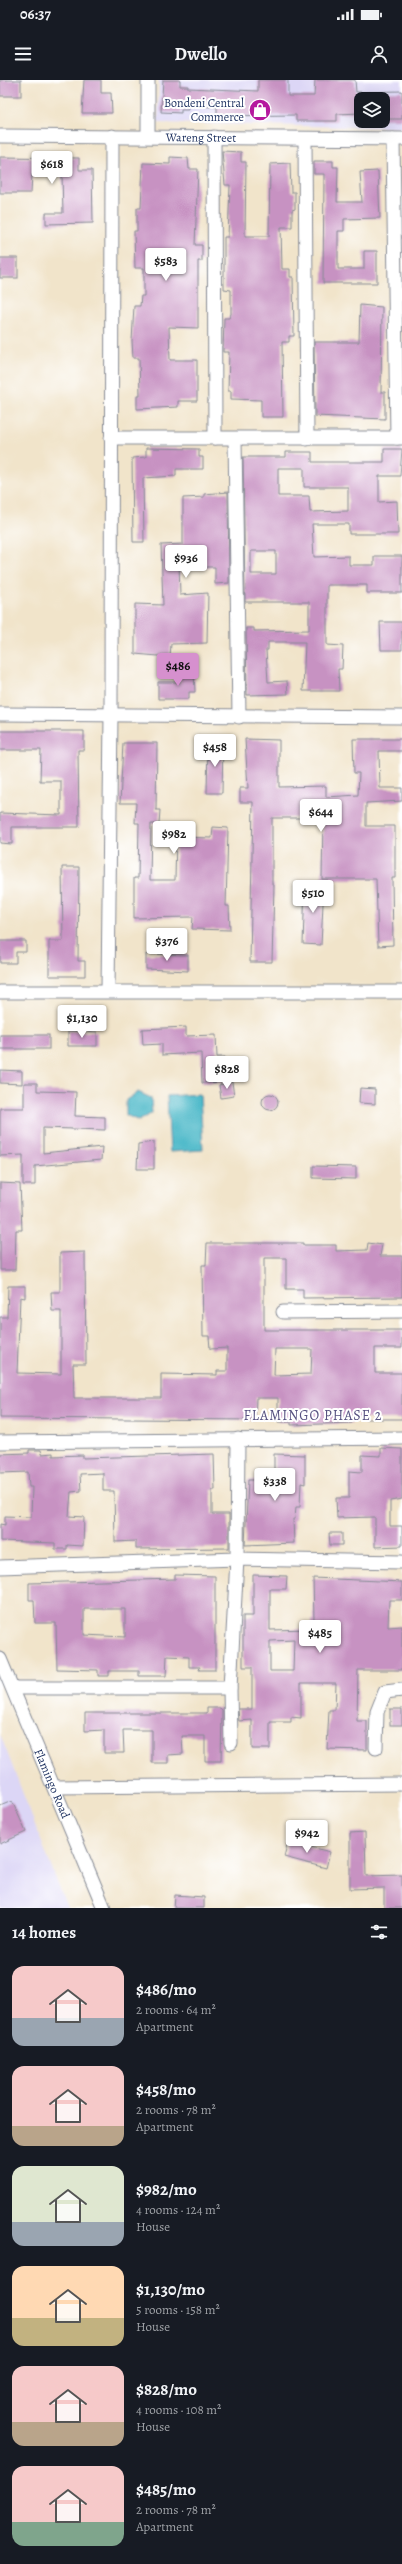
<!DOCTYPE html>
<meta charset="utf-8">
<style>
:root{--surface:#171b24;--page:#20242c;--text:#f1f3f6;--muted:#9ea1a6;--accent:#d690ce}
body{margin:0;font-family:Alegreya,serif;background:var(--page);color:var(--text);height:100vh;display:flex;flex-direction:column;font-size:15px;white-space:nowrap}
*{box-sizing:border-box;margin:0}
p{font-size:13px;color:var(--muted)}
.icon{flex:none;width:22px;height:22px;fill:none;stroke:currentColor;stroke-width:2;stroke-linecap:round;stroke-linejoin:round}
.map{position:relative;height:1828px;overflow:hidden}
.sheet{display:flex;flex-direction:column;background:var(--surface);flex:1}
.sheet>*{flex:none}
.controls{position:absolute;left:354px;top:12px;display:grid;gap:8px}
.controls a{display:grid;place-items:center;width:36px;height:36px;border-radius:8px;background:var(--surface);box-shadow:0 4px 16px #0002;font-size:20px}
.price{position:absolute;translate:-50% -34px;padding:0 9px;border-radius:4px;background:#fff;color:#222;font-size:13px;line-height:26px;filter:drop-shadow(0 1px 2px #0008)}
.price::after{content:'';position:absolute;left:50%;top:24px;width:12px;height:9px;margin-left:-6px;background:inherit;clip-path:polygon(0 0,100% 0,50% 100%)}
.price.active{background:var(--accent);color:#111}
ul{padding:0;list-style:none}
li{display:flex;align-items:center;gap:12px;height:100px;padding:0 12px}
li span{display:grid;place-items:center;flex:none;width:112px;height:80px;border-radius:12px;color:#555}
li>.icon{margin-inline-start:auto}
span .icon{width:48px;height:48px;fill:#fffc;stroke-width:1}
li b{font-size:17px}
h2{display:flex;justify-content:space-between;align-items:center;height:48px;padding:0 12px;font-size:17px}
.status{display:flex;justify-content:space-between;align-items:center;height:28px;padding:0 20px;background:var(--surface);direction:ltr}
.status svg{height:11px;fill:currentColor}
header{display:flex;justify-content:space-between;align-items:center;height:52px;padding:0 12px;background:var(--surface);font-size:18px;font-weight:600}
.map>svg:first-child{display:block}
.built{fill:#dcd6f6;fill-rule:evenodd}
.water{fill:#4db9c9;stroke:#347494}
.building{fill:#c792c2;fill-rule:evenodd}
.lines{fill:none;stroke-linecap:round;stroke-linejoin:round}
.street-casing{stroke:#868a94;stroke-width:15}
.street{stroke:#fff;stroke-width:13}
.labels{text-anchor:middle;stroke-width:4;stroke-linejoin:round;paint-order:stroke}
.poi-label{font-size:12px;fill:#1b2f5e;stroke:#fff;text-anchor:end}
.street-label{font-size:12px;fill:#1b2f5e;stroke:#fff}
.quarter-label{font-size:14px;letter-spacing:1px;fill:#575281;stroke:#fff}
</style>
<div class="status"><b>06:37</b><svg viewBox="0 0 49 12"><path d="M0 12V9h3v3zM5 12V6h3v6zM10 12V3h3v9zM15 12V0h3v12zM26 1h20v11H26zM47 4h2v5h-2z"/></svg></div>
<header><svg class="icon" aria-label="menu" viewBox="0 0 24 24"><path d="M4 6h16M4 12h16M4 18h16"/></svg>Dwello<svg class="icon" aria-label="person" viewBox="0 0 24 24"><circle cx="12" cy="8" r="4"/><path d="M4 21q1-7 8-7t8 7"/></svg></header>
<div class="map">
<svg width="402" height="1828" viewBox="0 0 402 1828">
<rect width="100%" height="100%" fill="#fff"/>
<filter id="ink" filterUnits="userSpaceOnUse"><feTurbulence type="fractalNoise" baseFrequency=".025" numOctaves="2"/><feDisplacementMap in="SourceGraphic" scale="8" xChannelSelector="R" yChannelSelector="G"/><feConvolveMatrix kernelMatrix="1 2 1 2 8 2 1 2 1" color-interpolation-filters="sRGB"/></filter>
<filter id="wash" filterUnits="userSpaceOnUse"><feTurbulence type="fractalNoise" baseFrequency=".012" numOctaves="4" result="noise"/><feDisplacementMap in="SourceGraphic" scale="16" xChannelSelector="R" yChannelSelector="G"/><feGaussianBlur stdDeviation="0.9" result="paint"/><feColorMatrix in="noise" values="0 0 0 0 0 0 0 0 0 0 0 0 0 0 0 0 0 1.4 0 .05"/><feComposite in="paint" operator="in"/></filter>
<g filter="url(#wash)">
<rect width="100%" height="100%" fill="#f1e4ca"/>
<!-- built -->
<g class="built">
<path d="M 159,0 L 402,0 L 402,48 L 158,43 ZM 361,19 L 383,19 L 383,41 L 361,41 Z"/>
<path d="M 0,1654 L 67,1828 L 0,1828 Z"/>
</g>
<!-- water -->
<g class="water">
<path d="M 138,1012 L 151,1018 L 152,1033 L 139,1041 L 126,1035 L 126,1020 Z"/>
<path d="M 200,1014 L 203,1070 L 170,1072 L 167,1016 Z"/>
</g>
<g id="blocks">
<!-- building -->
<g class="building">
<rect x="0" y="0" width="21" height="16"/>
<path d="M 84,0 L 101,0 L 101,13 L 111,13 L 112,33 L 82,33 Z"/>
<path d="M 163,0 L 180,0 L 180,6 L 188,6 L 188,8 L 258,11 L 258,0 L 288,0 L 288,16 L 314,16 L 315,0 L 355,0 L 356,12 L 402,11 L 402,39 L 383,39 L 383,19 L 361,19 L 361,33 L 337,34 L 337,41 L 296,41 L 296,35 L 217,36 L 217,27 L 188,26 L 188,30 L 181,30 L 181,33 L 161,32 Z"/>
<path d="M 222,71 L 241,72 L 241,82 L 246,82 L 245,156 L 269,156 L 270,84 L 290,83 L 291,112 L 295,112 L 295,129 L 292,130 L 292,147 L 281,147 L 282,189 L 290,189 L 290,197 L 293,197 L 294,256 L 289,256 L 289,262 L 282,262 L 283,337 L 261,337 L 261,320 L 231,319 L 231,311 L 228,311 L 229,272 L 223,272 L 224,238 L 229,238 L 231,234 L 231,210 L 224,209 L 224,157 L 228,157 L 230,105 L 225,105 Z"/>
<path d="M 0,77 L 79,78 L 79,90 L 92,90 L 93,143 L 46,144 L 46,133 L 63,133 L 62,95 L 32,94 L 31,113 L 0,113 Z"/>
<path d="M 170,77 L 188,78 L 189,89 L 198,89 L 195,165 L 202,165 L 202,181 L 198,181 L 198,248 L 169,247 L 170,280 L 197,280 L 197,321 L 178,321 L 178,327 L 137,329 L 137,315 L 140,315 L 139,278 L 133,278 L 132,261 L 134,226 L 140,226 L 141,216 L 144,216 L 144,188 L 135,188 L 134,151 L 137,151 L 137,128 L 141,128 L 143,83 L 170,84 Z"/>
<path d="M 314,81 L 333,81 L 333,87 L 338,87 L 337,122 L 362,122 L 360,92 L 378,91 L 380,138 L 344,139 L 344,151 L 338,151 L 338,189 L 364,189 L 364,171 L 377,171 L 377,203 L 323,203 L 324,94 L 314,94 Z"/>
<rect x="0" y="178" width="18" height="20"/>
<path d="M 360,225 L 382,227 L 381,312 L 385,312 L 385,339 L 315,336 L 314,262 L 359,262 Z"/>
<path d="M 146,368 L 199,369 L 199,377 L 203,377 L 203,389 L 176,389 L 176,396 L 143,398 L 144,462 L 133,462 L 132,378 L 146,377 Z"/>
<path d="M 384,369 L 402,369 L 400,396 L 379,396 L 379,422 L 397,421 L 398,454 L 349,454 L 349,444 L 312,444 L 314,477 L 349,476 L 349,485 L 374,485 L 374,476 L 402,476 L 402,513 L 367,513 L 367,505 L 327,505 L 327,565 L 343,566 L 342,589 L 338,589 L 339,611 L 303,611 L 305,562 L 268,562 L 268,570 L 266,570 L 268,602 L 287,601 L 288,614 L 247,615 L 246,548 L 254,548 L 254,551 L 309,550 L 309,522 L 245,522 L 243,377 L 286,377 L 286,372 L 312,372 L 312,382 L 384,382 ZM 278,388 L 304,388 L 304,407 L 348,407 L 348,431 L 310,432 L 309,416 L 278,416 ZM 251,471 L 276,471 L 276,494 L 251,494 Z"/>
<path d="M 228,412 L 229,503 L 215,504 L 215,487 L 205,487 L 205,481 L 179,482 L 180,515 L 208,513 L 207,563 L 171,564 L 170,577 L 135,574 L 135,524 L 163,525 L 161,465 L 183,464 L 183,418 L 204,417 L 204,414 Z"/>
<path d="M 380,542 L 402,542 L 402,570 L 381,570 Z"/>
<path d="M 194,591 L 195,612 L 189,612 L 189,619 L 158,619 L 158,602 L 180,602 L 179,592 Z"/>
<path d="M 0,651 L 84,651 L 84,670 L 78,670 L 79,747 L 12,747 L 12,764 L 0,763 L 0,733 L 61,735 L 61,701 L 40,701 L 41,670 L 0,670 Z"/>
<path d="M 245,659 L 279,660 L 279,707 L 326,706 L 326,717 L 358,715 L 359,693 L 354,693 L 353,659 L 402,659 L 402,671 L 379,671 L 380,708 L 402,708 L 402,721 L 366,723 L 366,746 L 395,746 L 395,798 L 392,798 L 393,865 L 378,866 L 376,799 L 322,799 L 323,738 L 272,738 L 272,804 L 274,805 L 272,882 L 250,882 L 253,722 L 240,722 L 240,708 L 248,708 Z"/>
<path d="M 208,662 L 223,663 L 222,713 L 207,713 Z"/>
<path d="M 123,663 L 157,663 L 156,730 L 160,730 L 159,744 L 151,744 L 150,800 L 175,800 L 176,757 L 212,758 L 213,747 L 228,748 L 226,826 L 229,826 L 230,850 L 192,849 L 193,837 L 134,838 L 134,798 L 138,798 L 139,743 L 135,743 L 136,723 L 120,723 Z"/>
<path d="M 62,787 L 79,787 L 78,881 L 85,881 L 85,896 L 49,896 L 49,861 L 63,861 Z"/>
<path d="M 305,804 L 324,804 L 321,865 L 303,864 Z"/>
<path d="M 0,861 L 26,861 L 26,872 L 16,872 L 16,883 L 0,883 Z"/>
<path d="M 146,874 L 188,875 L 188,891 L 146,889 Z"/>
<path d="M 186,947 L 186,956 L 216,955 L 217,977 L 225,977 L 226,1002 L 202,1003 L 201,973 L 162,975 L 162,964 L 143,965 L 142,949 Z"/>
<path d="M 68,951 L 97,952 L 97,966 L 68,966 Z"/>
<rect x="0" y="955" width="49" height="14"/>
<path d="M 0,990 L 22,991 L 22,1004 L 0,1003 Z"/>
<path d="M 232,1002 L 234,1016 L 221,1018 L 219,1005 Z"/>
<path d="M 24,1003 L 37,1003 L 37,1011 L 76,1012 L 75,1036 L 105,1037 L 105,1050 L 43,1048 L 43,1073 L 102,1067 L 101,1080 L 35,1086 L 35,1105 L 23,1105 L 23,1075 L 0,1076 L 0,1028 L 24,1028 Z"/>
<path d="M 360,1008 L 375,1009 L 375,1024 L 359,1023 Z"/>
<circle cx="270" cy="1022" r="8"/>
<path d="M 154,1062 L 154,1089 L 137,1089 L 138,1064 Z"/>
<path d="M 313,1086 L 356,1087 L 356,1099 L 313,1098 Z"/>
<path d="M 0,1103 L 20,1104 L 22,1150 L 16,1150 L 15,1190 L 0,1190 Z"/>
<path d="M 207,1163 L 303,1163 L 303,1165 L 336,1165 L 336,1171 L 367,1170 L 368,1163 L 382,1165 L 380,1176 L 402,1176 L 402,1217 L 303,1218 L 303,1209 L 286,1209 L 286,1178 L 264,1178 L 264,1250 L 402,1250 L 402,1268 L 375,1268 L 375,1293 L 402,1293 L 402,1339 L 352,1339 L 352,1343 L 291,1345 L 291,1342 L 278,1342 L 278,1318 L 256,1318 L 255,1340 L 0,1338 L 0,1237 L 7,1237 L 8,1206 L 25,1206 L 25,1218 L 20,1217 L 17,1293 L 61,1294 L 61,1231 L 52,1231 L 51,1212 L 60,1212 L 60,1173 L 85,1172 L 86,1284 L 73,1284 L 74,1318 L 161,1318 L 161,1294 L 217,1295 L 217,1291 L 227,1291 L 227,1268 L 210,1269 L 209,1256 L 203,1256 L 202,1185 L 206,1185 ZM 275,1269 L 312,1269 L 311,1294 L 274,1295 Z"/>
<path d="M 381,1368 L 402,1369 L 402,1419 L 390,1421 L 390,1446 L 402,1446 L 402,1466 L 375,1467 L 375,1437 L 337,1438 L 336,1418 L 349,1418 L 349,1391 L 362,1392 L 362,1375 L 381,1376 Z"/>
<path d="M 29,1370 L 41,1370 L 42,1374 L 53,1373 L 53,1376 L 83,1375 L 83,1378 L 214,1374 L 215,1410 L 212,1410 L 212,1434 L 229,1434 L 229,1468 L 136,1469 L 136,1461 L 115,1462 L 114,1411 L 103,1411 L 103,1393 L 80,1394 L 81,1411 L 71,1412 L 69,1436 L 84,1437 L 83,1466 L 67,1465 L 67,1469 L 55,1469 L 55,1463 L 0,1461 L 0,1444 L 5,1445 L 5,1436 L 31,1437 L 32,1407 L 29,1407 L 28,1392 L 0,1393 L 0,1374 L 29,1373 Z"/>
<path d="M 274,1374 L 305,1375 L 305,1404 L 301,1403 L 300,1427 L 296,1427 L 295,1439 L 293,1439 L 294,1463 L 245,1465 L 248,1400 L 274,1400 Z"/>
<path d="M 329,1453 L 342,1453 L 342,1465 L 330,1465 Z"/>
<path d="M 175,1495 L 215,1496 L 215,1590 L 199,1590 L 200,1587 L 189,1587 L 189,1577 L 167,1576 L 166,1596 L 139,1596 L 139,1591 L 109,1591 L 109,1596 L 98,1596 L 98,1590 L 57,1589 L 56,1543 L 35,1543 L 34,1520 L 29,1520 L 29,1503 L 175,1499 ZM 84,1529 L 125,1529 L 125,1557 L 84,1555 Z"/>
<path d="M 253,1495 L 287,1496 L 286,1509 L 270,1509 L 270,1550 L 311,1549 L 311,1540 L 314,1540 L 313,1498 L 402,1502 L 402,1520 L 389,1520 L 388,1547 L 402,1546 L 402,1590 L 358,1590 L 357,1641 L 367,1641 L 367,1670 L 327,1669 L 329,1630 L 335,1630 L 336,1603 L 301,1603 L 301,1638 L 291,1637 L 291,1642 L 270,1642 L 270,1669 L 252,1669 L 252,1640 L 239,1641 L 238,1629 L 252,1629 L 252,1587 L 243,1587 L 243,1536 L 253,1536 ZM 294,1560 L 293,1591 L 270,1591 L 270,1561 Z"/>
<path d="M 207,1628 L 220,1628 L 222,1630 L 221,1681 L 205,1681 L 205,1656 L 182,1656 L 183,1674 L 168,1675 L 168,1683 L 152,1683 L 152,1650 L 123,1650 L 124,1673 L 104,1673 L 104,1650 L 85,1651 L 85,1633 L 207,1633 Z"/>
<rect x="390" y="1629" width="12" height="16"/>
<path d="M 12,1721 L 26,1752 L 0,1764 L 0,1726 Z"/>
<path d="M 365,1752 L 366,1796 L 402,1795 L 402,1828 L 384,1828 L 384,1808 L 350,1809 L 350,1753 Z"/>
<path d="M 288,1761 L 330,1772 L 326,1788 L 284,1777 Z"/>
<path d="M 175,1815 L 204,1817 L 204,1828 L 174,1828 Z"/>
</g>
</g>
</g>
<g filter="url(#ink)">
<use href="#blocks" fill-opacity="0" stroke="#868a94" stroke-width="1"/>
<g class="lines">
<!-- street casing -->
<g class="street-casing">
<g id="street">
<path d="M 148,0 L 148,56"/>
<path id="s1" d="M 0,56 L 402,59"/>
<path d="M 214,57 L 215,358"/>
<path d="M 393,59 L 397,358"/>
<path d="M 305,60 L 307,359"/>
<path d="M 111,358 L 402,358"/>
<path d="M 235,359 L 239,637"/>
<path d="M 0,634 L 402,637"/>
<path d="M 108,911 L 111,635 L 112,56"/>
<path d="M 0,912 L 402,912"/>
<path d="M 283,1232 L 402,1231"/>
<path d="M 0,1362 L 402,1358"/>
<path d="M 0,1487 L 237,1479 L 402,1482"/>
<path id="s2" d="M 0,1579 L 104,1828"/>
<path d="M 13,1608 L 230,1608"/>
<path d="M 231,1663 L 230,1608 L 237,1479 L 238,1359"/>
<path d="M 376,1668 L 377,1632 L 385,1612 L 402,1610"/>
<path d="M 55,1707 L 402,1704"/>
</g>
</g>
<!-- street -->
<use href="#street" class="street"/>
</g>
</g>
<!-- icons -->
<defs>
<g id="shop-disc" transform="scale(1.15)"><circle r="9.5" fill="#b5179e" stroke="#fff"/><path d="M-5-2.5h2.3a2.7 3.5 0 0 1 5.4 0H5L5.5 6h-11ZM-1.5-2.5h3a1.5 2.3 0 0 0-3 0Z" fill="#fff"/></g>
</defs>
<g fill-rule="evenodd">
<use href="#shop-disc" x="260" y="30"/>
</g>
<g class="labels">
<!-- poi labels -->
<g class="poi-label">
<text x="244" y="27">Bondeni Central<tspan x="244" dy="14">Commerce</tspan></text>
</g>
<!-- street labels -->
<g class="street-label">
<text dy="4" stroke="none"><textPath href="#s1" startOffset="201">Wareng Street</textPath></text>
<text dy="4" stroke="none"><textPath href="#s2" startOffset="135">Flamingo Road</textPath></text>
</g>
<!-- quarter labels -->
<g class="quarter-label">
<text x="313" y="1340">FLAMINGO PHASE 2</text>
</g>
</g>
</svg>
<div class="controls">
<a><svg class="icon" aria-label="layers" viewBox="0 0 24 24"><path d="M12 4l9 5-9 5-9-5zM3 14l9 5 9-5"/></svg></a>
</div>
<b class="price" style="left:52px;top:105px">$618</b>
<b class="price" style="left:166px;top:202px">$583</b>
<b class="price" style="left:186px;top:499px">$936</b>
<b class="price active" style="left:178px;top:607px">$486</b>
<b class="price" style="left:215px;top:688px">$458</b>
<b class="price" style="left:321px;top:753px">$644</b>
<b class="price" style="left:174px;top:775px">$982</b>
<b class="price" style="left:313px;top:834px">$510</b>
<b class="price" style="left:167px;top:882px">$376</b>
<b class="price" style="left:82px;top:959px">$1,130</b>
<b class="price" style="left:227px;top:1010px">$828</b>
<b class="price" style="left:275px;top:1422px">$338</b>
<b class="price" style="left:320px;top:1574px">$485</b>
<b class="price" style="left:307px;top:1774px">$942</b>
</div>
<section class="sheet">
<h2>14 homes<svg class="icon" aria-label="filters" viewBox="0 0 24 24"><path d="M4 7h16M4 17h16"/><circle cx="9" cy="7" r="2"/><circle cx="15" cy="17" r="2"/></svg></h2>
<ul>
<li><span style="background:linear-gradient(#f6c9c9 65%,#9aa5b1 0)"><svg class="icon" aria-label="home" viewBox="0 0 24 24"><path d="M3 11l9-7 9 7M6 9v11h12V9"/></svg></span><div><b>$486/mo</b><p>2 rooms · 64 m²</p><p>Apartment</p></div></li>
<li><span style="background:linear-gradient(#f6c9c9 75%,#b9a48a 0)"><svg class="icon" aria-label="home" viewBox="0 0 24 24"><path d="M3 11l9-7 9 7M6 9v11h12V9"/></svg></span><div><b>$458/mo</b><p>2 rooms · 78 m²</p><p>Apartment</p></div></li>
<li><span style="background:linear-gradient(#dfe7d0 70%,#9aa5b1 0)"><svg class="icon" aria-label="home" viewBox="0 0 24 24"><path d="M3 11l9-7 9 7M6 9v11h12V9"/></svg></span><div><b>$982/mo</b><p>4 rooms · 124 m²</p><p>House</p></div></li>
<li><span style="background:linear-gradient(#ffd9b3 65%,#c2b280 0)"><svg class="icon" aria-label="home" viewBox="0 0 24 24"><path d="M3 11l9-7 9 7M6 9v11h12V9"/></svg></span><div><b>$1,130/mo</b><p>5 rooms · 158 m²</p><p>House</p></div></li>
<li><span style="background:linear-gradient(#f6c9c9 70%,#b9a48a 0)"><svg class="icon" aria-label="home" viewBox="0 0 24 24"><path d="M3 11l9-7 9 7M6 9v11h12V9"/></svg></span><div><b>$828/mo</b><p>4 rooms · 108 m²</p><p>House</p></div></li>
<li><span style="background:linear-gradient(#f6c9c9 70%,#7fa58c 0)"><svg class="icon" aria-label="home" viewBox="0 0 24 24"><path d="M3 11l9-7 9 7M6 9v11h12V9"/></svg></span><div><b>$485/mo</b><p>2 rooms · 78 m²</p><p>Apartment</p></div></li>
</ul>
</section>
